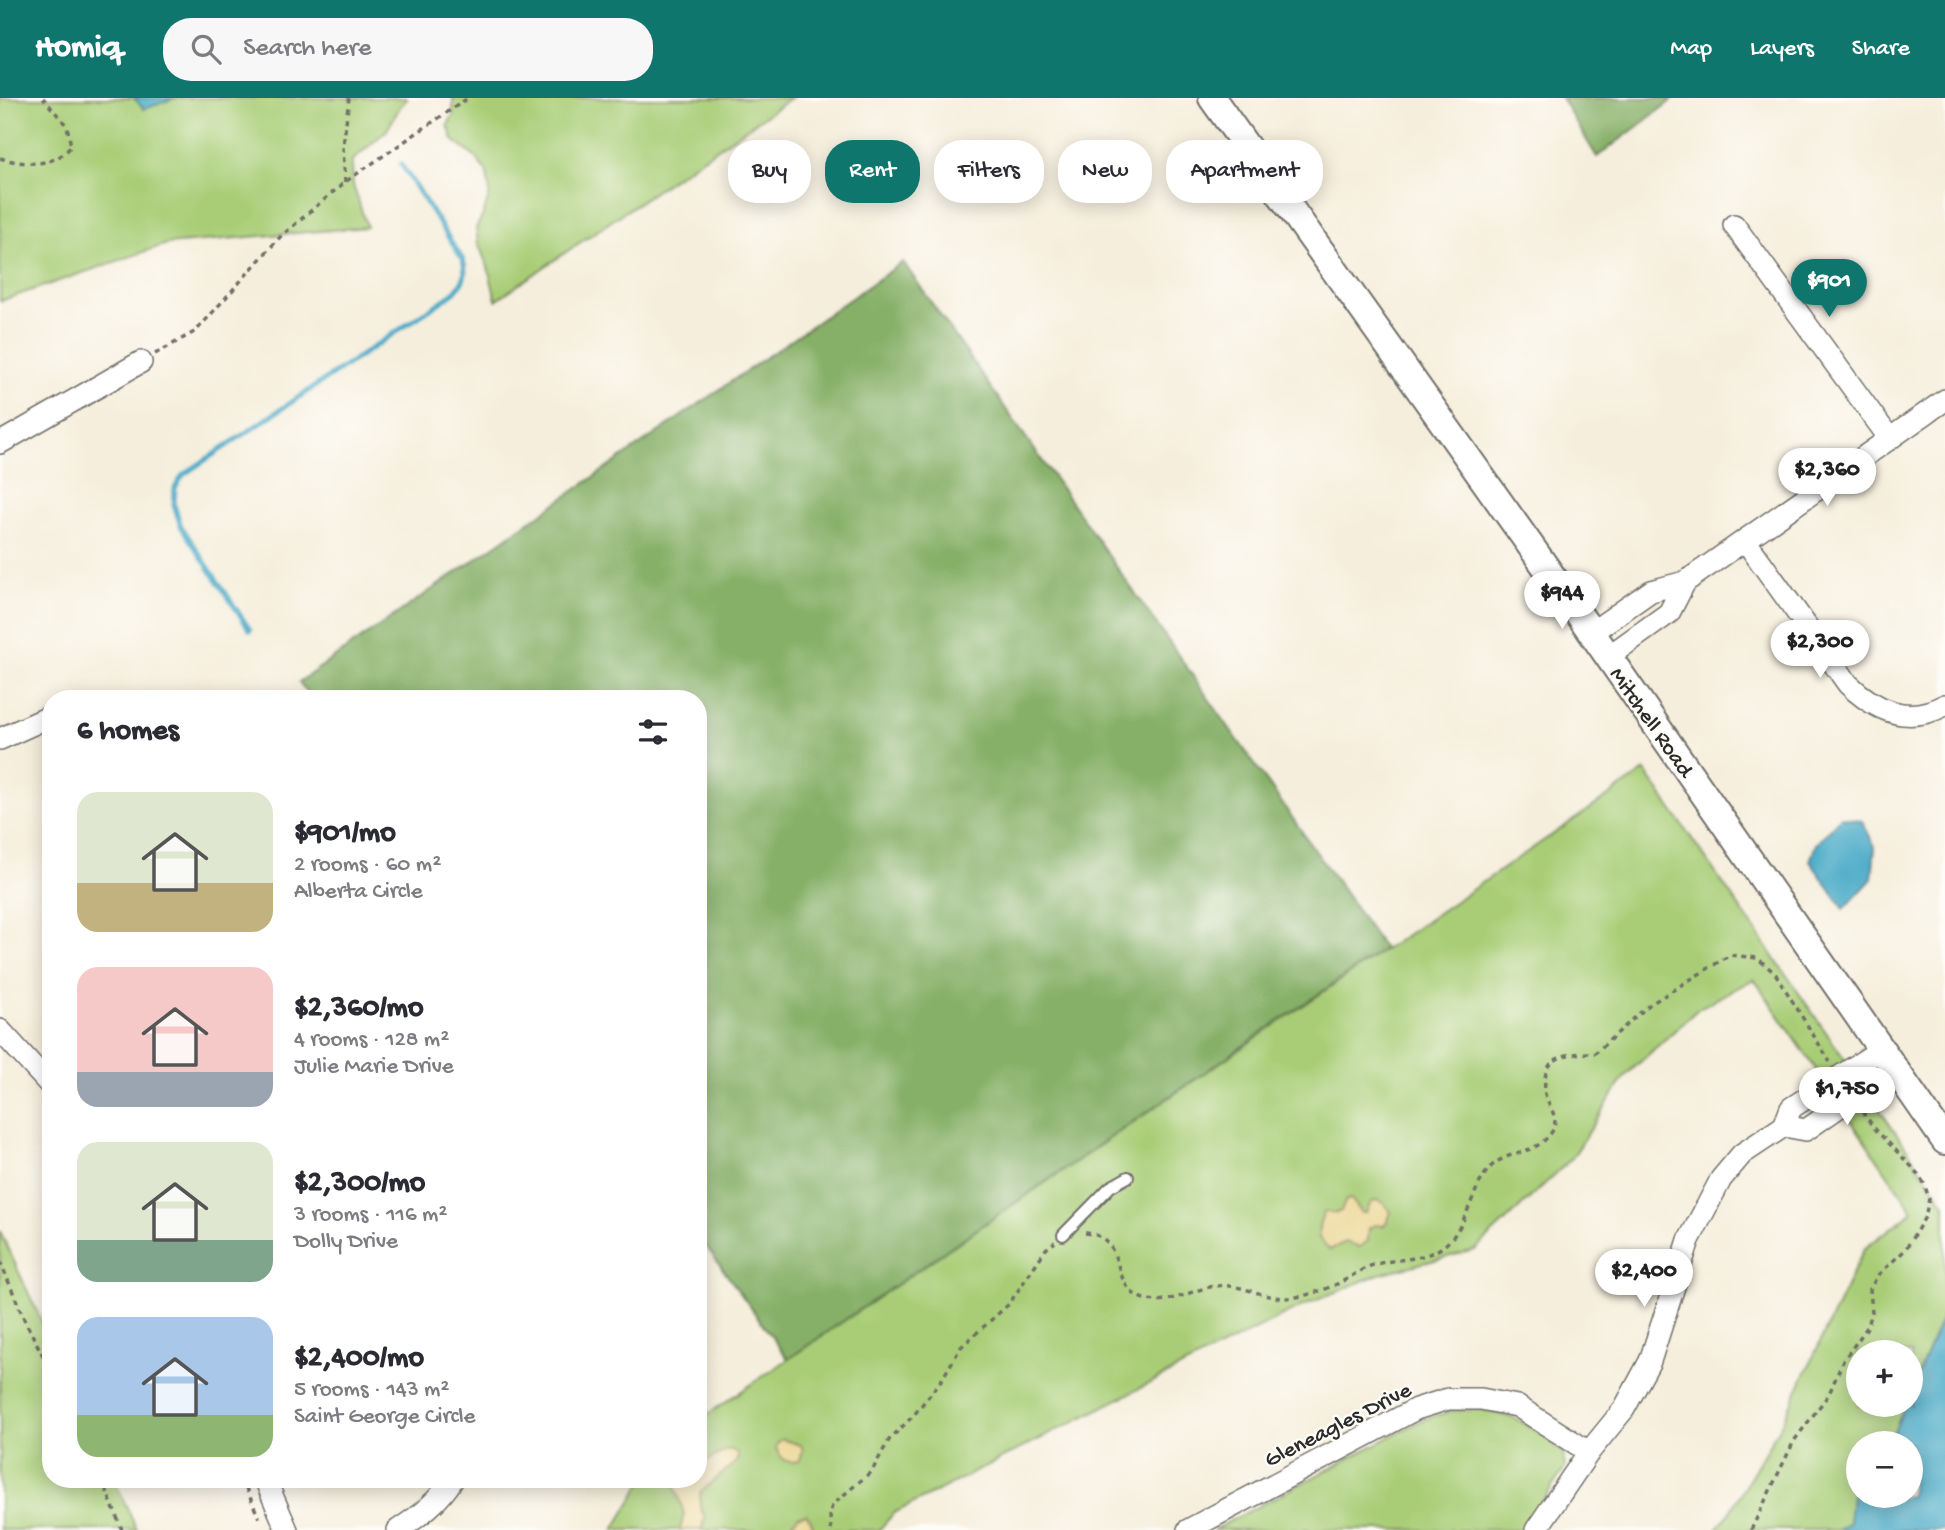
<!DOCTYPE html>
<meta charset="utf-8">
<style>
:root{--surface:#fff;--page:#f7f7f7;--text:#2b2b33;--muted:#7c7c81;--accent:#0f766e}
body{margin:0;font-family:"Gochi Hand",sans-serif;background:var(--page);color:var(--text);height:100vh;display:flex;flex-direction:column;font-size:26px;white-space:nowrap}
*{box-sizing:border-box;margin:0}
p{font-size:23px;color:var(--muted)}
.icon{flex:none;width:38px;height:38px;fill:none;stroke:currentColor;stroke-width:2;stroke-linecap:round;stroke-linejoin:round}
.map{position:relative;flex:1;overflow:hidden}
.details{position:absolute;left:42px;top:592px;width:665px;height:798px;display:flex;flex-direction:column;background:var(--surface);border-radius:28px;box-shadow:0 4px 18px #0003}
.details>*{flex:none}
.banner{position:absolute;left:728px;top:42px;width:665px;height:63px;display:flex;gap:14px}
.buttons{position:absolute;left:1846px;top:1242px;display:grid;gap:14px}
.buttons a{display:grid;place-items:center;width:77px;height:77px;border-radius:50%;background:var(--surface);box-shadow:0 4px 18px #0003;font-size:35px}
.price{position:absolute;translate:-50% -60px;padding:0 16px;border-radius:24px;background:#fff;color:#222;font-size:23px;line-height:46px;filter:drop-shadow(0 2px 4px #0008)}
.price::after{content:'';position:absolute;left:50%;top:42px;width:21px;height:16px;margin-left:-10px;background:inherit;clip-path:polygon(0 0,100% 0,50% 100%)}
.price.active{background:var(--accent);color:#fff}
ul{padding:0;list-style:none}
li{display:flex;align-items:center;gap:21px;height:175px;padding:0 35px}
li span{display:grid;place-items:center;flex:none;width:196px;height:140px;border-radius:21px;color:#555}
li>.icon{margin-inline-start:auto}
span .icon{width:84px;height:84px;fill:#fffc;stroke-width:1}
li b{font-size:30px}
h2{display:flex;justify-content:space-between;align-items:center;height:84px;padding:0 35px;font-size:30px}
.tag{padding:0 24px;border-radius:28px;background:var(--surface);box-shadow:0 4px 18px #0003;font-size:24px;line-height:63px}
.tag.active{background:var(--accent);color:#fff}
header{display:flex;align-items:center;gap:42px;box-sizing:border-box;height:98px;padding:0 35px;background:var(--accent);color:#fff}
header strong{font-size:33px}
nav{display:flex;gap:38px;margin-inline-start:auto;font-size:24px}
.search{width:490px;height:63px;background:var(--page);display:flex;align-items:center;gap:18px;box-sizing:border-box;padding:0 24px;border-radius:28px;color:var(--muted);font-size:26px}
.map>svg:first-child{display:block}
.green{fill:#a8cd76;stroke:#6a7c50;stroke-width:2}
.forest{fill:#86b067;stroke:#586e49;stroke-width:2}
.sand{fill:#eeda9e;stroke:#8c8264;stroke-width:2}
.water{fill:#48aac7;stroke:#3a6a79;stroke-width:2}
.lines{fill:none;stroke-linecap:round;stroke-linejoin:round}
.stream{stroke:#48aac7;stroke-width:5}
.service-casing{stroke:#726f69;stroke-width:14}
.minor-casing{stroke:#726f69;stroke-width:24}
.tertiary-casing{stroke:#726f69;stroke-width:30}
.path{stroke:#726f69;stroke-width:3.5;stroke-dasharray:5 5;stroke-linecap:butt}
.service{stroke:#fff;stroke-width:10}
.minor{stroke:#fff;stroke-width:21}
.tertiary{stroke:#fff;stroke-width:26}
.labels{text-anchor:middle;stroke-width:5;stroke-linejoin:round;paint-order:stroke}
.street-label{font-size:23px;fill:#2b2b2b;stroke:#fdfcf7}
</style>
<header>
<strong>Homiq</strong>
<div class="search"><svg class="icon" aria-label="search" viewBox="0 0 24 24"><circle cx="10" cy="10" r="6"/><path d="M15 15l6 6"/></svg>Search here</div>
<nav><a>Map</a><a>Layers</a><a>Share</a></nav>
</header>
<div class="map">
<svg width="1945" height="1432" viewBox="0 0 1945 1432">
<rect width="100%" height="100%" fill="#fdfcf7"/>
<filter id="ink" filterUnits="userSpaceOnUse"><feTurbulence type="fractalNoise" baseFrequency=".0143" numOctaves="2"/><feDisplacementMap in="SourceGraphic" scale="14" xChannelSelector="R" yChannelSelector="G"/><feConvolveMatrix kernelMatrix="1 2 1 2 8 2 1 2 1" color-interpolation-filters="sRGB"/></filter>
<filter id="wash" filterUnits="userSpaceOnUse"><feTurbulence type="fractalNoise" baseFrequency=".00686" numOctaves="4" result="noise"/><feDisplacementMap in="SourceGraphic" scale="28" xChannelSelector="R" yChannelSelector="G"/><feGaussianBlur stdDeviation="1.57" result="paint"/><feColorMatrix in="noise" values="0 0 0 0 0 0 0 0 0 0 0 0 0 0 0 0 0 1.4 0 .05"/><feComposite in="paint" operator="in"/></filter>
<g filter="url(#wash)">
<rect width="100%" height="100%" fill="#f6eedc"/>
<!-- green -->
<g class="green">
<path d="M 0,0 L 134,0 L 144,11 L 175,0 L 408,0 L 400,9 L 387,32 L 352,63 L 353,87 L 367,129 L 167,146 L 0,203 Z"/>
<path d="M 453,0 L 791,0 L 496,202 L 488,169 L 478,145 L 476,130 L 483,117 L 490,95 L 487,75 L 476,60 L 453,42 L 448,27 L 453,17 Z"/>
<path d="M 1645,673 L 1945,1106 L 1945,1212 L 1911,1293 L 1911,1255 L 1858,1255 L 1858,1307 L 1905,1307 L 1889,1346 L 1858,1346 L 1858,1383 L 1853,1391 L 1849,1424 L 1839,1432 L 1716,1432 L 1728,1417 L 1783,1323 L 1864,1151 L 1913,1113 L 1754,881 L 1699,910 L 1625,978 L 1572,1060 L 1475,1152 L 1379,1176 L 1298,1210 L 894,1415 L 879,1432 L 614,1432 L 644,1381 L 698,1381 L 698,1323 Z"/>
<path d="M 0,1133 L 51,1244 L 51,1381 L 114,1381 L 137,1432 L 0,1432 Z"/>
<path d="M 1481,1311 L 1514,1320 L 1541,1335 L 1563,1354 L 1565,1370 L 1523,1432 L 1213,1432 L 1422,1322 L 1450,1313 Z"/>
</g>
<!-- forest -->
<g class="forest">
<path d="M 1561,0 L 1675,0 L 1597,59 Z"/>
<path d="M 903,164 L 1384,851 L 788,1261 L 698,1137 L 698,600 L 311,600 L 299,584 Z"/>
</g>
<!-- sand -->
<g class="sand">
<path d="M 1351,1101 L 1362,1115 L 1366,1115 L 1371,1104 L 1377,1102 L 1383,1104 L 1391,1114 L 1387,1125 L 1383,1128 L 1375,1127 L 1369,1130 L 1368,1143 L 1360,1149 L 1345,1144 L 1330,1152 L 1319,1140 L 1319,1128 L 1324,1114 L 1336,1115 L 1341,1113 L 1346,1102 Z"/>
<path d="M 782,1341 L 801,1347 L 803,1352 L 800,1362 C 788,1368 780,1360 776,1350 L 778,1344 Z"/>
<path d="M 730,1351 L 737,1355 L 738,1360 L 736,1364 L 700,1395 L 700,1409 L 705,1420 L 701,1432 L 680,1432 L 684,1416 L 673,1381 L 698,1381 L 698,1365 C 709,1366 718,1354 730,1351 Z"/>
<path d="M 806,1416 L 811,1422 L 814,1432 L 788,1432 L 798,1418 Z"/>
</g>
<!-- water -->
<g class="water">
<path d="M 134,0 L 175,0 L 144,11 Z"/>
<path d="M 1841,719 L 1862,723 L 1875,749 L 1872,781 L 1844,811 L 1810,763 L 1816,746 Z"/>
<path d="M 1945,1212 L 1945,1432 L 1839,1432 L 1849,1424 L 1853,1390 L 1858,1383 L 1858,1398 L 1911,1398 L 1911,1346 L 1889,1346 L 1905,1307 L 1911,1307 L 1911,1293 Z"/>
</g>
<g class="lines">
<!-- stream -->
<path class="stream" d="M 250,532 L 181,428 L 174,407 L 175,390 L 183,377 L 451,197 C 463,185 468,179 463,162 L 401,66"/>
</g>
</g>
<g filter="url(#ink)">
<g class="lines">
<!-- service casing -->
<g class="service-casing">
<path id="service" d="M 1063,1137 L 1110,1089 L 1128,1079"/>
</g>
<!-- minor casing -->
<g class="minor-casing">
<g id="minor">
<path d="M 1734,127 L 1890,341"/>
<path d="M 0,345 L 141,264"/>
<path d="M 1745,442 L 1848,586 C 1876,613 1908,627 1945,607"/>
<path d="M 1685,484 L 1945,302"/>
<path d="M 1592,534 L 1651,493 L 1685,484 L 1669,515 L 1609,558"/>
<path d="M 0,641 L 51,618"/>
<path d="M 0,932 L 51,988"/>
<path d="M 1784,1028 L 1806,1032 L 1895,970"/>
<path d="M 265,1381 L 287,1432"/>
<path d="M 398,1432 C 420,1418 439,1403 453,1381"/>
<path d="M 1188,1432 L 1416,1311 L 1448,1301 L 1481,1301 L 1517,1308 L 1589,1354"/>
<path d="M 1536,1432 L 1589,1354 L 1624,1311 L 1650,1263 L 1689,1142 L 1721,1081 L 1742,1056 L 1784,1028 L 1791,1010 L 1882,951"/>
</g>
</g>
<!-- tertiary casing -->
<g class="tertiary-casing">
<path id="tertiary" d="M 1212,0 L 1562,492 L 1945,1043"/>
</g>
<!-- path -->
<g class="path">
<path d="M 0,60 C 24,67 55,70 71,48 L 67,28 L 43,0"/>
<path d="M 345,84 L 343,49 L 349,0"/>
<path d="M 155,256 L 196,233 L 280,139 L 345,84 L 468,0"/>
<path d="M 1085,1135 C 1126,1137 1110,1185 1139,1199 C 1166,1211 1190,1191 1216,1188 C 1240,1185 1260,1199 1283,1200 C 1301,1200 1323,1193 1339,1185 C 1352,1179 1363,1169 1377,1166 C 1395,1161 1416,1162 1434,1154 C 1467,1138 1468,1097 1488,1072 C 1506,1050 1533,1060 1551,1035 C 1561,1021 1549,1010 1545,996 C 1544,992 1545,985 1545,980 C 1548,955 1575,955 1595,955 L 1649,907 L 1730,857 L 1757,860 L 1775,875 L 1830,964"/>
<path d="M 0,1163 L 25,1223 L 51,1273"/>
<path d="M 102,1381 L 122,1432"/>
<path d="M 242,1381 L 259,1420"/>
<path d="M 831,1432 L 830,1418 L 832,1407 L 872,1373 L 889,1342 L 914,1317 L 942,1281 L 961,1249 L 1009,1206 L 1046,1151 L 1055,1144"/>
<path d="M 1751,1432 L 1794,1343 L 1829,1296 L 1843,1263 L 1868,1228 L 1872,1214 L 1870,1191 L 1878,1177 L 1905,1152 L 1925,1119 L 1929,1101 L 1924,1085 L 1912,1069 L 1876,1032 L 1863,1015"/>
</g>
<!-- service -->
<use href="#service" class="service"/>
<!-- minor -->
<use href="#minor" class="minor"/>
<!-- tertiary -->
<use href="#tertiary" class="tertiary"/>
</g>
</g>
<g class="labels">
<!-- street labels -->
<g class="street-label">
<text transform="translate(1653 623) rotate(55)" y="8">Mitchell Road</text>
<text transform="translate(1337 1325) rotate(-27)" y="8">Gleneagles Drive</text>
</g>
</g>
</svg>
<div class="buttons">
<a>+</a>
<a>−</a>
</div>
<b class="price active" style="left:1829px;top:221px">$901</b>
<b class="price" style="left:1827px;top:410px">$2,360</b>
<b class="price" style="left:1562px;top:533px">$944</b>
<b class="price" style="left:1820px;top:582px">$2,300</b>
<b class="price" style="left:1847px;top:1029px">$1,750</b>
<b class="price" style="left:1644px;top:1211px">$2,400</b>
<div class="banner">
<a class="tag">Buy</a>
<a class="tag active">Rent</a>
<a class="tag">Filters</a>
<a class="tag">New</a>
<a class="tag">Apartment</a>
</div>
<section class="details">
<h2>6 homes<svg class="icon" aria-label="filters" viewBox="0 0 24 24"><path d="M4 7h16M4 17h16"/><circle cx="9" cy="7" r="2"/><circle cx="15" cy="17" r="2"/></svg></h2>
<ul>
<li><span style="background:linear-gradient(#dfe7d0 65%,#c2b280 0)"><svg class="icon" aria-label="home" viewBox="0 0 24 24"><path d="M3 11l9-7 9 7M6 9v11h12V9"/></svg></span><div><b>$901/mo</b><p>2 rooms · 60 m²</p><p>Alberta Circle</p></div></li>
<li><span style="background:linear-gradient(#f6c9c9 75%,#9aa5b1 0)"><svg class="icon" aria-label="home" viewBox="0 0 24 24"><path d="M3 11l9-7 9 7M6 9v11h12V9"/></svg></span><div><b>$2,360/mo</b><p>4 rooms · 128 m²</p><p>Julie Marie Drive</p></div></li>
<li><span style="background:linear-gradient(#dfe7d0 70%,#7fa58c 0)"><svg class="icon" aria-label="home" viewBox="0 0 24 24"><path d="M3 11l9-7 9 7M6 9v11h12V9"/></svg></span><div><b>$2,300/mo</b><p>3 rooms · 116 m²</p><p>Dolly Drive</p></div></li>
<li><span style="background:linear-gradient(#a9c7e8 70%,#8fb573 0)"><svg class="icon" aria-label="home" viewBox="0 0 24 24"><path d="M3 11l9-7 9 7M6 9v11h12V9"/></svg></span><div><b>$2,400/mo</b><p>5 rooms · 143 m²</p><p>Saint George Circle</p></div></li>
</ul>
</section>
</div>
